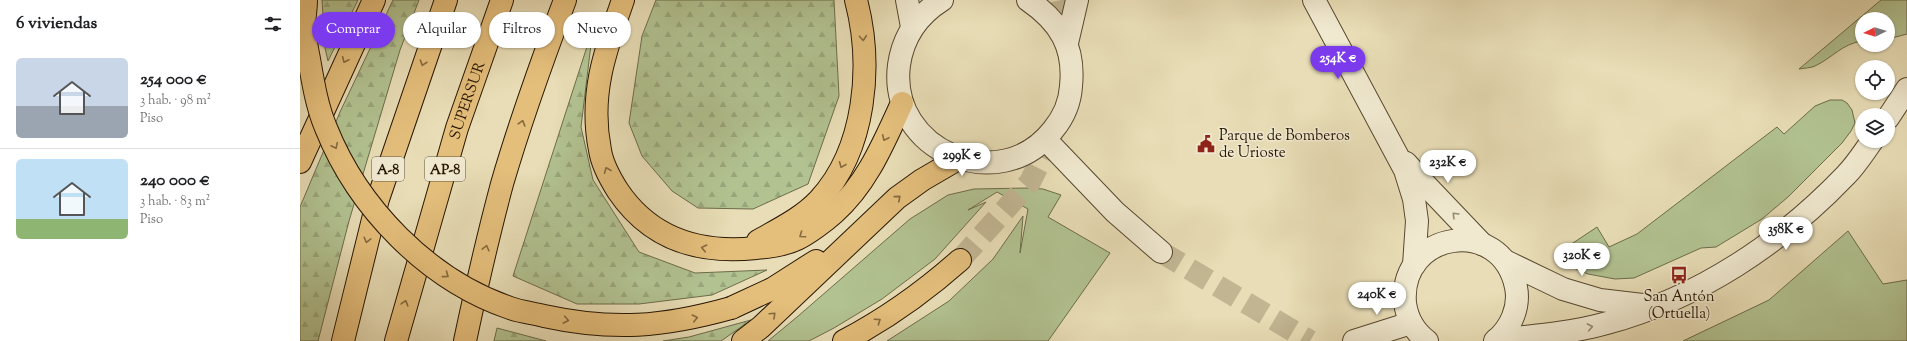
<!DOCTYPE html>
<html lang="es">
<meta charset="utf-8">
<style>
:root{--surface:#fff;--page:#f6f6f6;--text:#202124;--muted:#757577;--line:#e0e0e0;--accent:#7c3aed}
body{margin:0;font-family:"Sorts Mill Goudy",serif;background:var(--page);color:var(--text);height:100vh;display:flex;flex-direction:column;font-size:15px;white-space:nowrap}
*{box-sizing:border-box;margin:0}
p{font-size:13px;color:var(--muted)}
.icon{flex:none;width:22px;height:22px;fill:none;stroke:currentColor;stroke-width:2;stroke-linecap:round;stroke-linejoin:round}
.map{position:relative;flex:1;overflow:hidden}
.drawer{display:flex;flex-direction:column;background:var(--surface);width:300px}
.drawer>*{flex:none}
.guide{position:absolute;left:12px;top:12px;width:380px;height:36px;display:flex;gap:8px}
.needle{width:26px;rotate:265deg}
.buttons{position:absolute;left:1555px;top:12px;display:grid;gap:8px}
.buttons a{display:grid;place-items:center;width:40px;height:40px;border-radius:50%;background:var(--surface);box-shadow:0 1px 3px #0004;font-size:20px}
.price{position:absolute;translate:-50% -34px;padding:0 9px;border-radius:14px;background:#fff;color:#222;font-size:13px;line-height:26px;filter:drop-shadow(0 1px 2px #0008)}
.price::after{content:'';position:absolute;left:50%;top:24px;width:12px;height:9px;margin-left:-6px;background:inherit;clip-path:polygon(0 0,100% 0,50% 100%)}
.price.selected{background:var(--accent);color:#fff}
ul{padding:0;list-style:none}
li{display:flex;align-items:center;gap:12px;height:100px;padding:0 16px}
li+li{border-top:1px solid var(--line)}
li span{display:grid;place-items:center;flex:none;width:112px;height:80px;border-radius:6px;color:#555}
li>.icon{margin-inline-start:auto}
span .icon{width:48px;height:48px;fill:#fffc;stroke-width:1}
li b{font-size:17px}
h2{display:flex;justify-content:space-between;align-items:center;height:48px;padding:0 16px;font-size:17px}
.pill{padding:0 14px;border-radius:18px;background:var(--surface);box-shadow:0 1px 3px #0004;font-size:14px;line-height:36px}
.pill.selected{background:var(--accent);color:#fff}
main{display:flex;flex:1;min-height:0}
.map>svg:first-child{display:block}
.grass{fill:#b2c291;stroke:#6c6c4a}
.forest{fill:url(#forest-firs);stroke:#6c6c4a}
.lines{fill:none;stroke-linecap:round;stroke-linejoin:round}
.tertiary-tunnel{stroke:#c1b592;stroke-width:22;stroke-dasharray:22 11;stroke-linecap:butt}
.motorway-tunnel{stroke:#c1b592;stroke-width:22;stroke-dasharray:22 11;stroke-linecap:butt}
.tertiary-casing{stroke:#57482f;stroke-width:24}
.motorway-casing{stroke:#271602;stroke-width:24}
.tertiary{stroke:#f0e9d0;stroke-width:22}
.motorway{stroke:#e4be7b;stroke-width:22}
.motorway-bridge-casing{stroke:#271602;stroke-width:24;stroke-linecap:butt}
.motorway-bridge{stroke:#e4be7b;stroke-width:22}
.oneway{stroke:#866a3e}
.oneway2{stroke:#968a73}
.labels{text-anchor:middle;stroke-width:3;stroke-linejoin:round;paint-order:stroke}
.shield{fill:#f0e9d0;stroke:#635540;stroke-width:1}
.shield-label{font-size:14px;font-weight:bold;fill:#271602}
.street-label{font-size:15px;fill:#271602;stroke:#f0e9d0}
.poi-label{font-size:15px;fill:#271602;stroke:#f0e9d0;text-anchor:start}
</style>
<main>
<section class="drawer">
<h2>6 viviendas<svg class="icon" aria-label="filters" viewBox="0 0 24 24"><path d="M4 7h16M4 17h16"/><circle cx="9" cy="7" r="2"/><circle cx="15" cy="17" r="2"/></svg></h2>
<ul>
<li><span style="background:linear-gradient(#c9d6e8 60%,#9aa5b1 0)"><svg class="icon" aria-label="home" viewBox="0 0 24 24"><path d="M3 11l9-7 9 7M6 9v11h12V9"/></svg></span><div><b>254 000 €</b><p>3 hab. · 98 m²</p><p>Piso</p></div></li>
<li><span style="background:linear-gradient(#bfe0f5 75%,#8fb573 0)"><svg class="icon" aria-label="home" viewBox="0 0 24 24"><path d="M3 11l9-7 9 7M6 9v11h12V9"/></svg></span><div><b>240 000 €</b><p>3 hab. · 83 m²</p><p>Piso</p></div></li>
</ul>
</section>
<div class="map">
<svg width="1607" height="341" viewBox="0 0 1607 341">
<defs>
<pattern id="forest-firs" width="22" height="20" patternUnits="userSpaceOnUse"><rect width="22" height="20" fill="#b2c291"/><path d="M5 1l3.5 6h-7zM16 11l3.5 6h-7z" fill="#99a67b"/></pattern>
</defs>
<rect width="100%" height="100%" fill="#e8ddb6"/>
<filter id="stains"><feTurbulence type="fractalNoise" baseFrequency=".005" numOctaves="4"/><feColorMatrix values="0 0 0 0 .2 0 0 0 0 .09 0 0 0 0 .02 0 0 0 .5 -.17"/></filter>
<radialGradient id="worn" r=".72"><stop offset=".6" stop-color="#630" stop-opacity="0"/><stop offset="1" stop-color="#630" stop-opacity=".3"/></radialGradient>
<!-- grass -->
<g class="grass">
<path d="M 1581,0 L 1607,0 L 1607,34 L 1588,39 L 1588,19 L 1562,19 L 1562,41 C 1542,44 1532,58 1515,66 C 1511,68 1504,68 1499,69 Z"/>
<path d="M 1530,100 L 1542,100 L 1547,103 L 1552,110 L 1555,123 L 1551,131 L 1542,143 L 1488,197 L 1462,219 L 1416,247 L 1401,248 L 1334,278 L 1315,279 L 1288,274 L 1264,264 L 1255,255 L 1297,227 L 1309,247 L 1337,234 L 1477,127 L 1484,134 L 1515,106 Z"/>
<path d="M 728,188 L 743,189 L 761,195 L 748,217 L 810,253 L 748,341 L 587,341 L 649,301 L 693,259 L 723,216 L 720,253 L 728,209 L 697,192 L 668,210 L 686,202 L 635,259 L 582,299 L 534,328 L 509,341 L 468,341 L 497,317 L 610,219 L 648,195 L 674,189 Z"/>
<path d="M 1548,231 L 1583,284 L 1607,280 L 1607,341 L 1383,341 L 1469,300 Z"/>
</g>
<!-- forest -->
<g class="forest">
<path d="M 22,0 L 58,0 L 28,61 L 25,48 Z"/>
<path d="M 93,0 L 119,0 L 100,50 L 49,221 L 18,341 L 0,341 L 0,207 L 40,112 Z"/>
<path d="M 356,0 L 534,0 L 539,96 L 508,184 L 453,209 L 398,208 L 372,191 L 342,156 L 329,123 L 342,36 Z"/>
<path d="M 293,28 L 281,127 L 293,180 L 339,252 L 395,273 L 467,270 L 412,295 L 339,304 L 277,304 L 213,276 Z"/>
<path d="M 451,320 L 421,341 L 363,341 L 389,337 Z"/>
<path d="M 197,328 L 246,341 L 194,341 Z"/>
</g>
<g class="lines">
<!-- tertiary-tunnel -->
<path class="tertiary-tunnel" d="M 861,252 L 1010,341"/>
<!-- motorway-tunnel -->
<g class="motorway-tunnel">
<path d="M 761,0 L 764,13 L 765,40"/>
<path d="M 660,260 L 730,182 L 757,128"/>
</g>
<!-- tertiary casing -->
<g class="tertiary-casing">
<g id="tertiary">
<path d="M 607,0 L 612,27"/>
<path d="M 642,0 C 618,15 603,37 599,65 C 588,151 700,198 753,130 C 763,118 770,103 771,86 C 775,47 760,22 728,0"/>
<path d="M 1014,0 L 1105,170 L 1114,199 L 1117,221 L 1114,265"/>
<path d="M 767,43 L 777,0"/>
<path d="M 1588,118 L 1607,89"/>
<path d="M 746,140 L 815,212 L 861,252"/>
<path d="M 1106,163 L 1121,180 L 1182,244"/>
<path d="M 1205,261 L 1263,289 L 1300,300 L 1351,306"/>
<path d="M 1196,340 C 1233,336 1272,333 1307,323 C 1399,298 1481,243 1546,175 C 1556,165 1564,152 1572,141"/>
<path d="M 1054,341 L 1111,323"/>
<path d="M 1127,341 C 1115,332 1107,318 1105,303 C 1099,231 1201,215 1216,287 C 1220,307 1211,328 1195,341"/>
</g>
</g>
<!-- motorway casing -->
<g class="motorway-casing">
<g id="motorway">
<path d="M 323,0 C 305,51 289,95 300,150 C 302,164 311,180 318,191 C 351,240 400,254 456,248 C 469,247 485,245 497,239 C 508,234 525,221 534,213 C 567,184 584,142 602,103"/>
<path d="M 0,162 L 74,0"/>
<path d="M 458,241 C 479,229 502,218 519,200 C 566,149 573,65 556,0"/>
<path d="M 431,308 L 472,289 L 516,261"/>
<path d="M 43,341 L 78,199 L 146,0"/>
<path id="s1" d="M 96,341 L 157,128 L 202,0"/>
<path d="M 165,341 C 176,289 188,236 202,184 C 220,122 242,61 265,0"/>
<path d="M 443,341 L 461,327 L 597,198 L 622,180 L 658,159"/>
<path d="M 544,341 C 586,319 625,291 660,260"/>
</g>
</g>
<!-- tertiary -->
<use href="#tertiary" class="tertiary"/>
<!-- motorway -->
<use href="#motorway" class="motorway"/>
<!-- motorway-bridge casing -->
<g class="motorway-bridge-casing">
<path id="motorway-bridge" d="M 6,0 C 6,9 4,19 4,28 C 5,38 7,49 9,59 C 13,82 17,107 26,128 C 58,208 128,280 210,308 C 221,312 233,313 244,316 C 313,331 363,327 431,308"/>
</g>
<!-- motorway-bridge -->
<use href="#motorway-bridge" class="motorway-bridge"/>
</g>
<!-- one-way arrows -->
<defs><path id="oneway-chevron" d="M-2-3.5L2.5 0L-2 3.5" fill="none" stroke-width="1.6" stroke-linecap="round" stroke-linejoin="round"/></defs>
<g class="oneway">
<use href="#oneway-chevron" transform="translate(563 38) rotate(85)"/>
<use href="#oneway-chevron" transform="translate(45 60) rotate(115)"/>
<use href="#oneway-chevron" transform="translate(123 63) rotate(109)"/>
<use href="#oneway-chevron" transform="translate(222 123) rotate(-73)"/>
<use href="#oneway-chevron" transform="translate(585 138) rotate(115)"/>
<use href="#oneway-chevron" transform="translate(35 146) rotate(64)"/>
<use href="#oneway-chevron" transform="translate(542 165) rotate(112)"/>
<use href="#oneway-chevron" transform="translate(307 170) rotate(-112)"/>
<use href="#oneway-chevron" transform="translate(598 198) rotate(-41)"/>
<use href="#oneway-chevron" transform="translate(502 235) rotate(145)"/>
<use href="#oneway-chevron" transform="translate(67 240) rotate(104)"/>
<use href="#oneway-chevron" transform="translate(186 248) rotate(-76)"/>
<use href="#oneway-chevron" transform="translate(404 248) rotate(-167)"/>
<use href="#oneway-chevron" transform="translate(146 275) rotate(36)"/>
<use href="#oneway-chevron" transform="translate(105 303) rotate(-74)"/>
<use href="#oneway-chevron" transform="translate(473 315) rotate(-43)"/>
<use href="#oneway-chevron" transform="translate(395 318) rotate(-13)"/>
<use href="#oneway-chevron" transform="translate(266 320) rotate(11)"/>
<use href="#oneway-chevron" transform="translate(578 321) rotate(-34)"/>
</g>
<g class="oneway2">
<use href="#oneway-chevron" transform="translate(1155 215) rotate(-135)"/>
<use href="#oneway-chevron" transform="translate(1290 327) rotate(-11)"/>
</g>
<!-- icons -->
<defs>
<g id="civic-bare" transform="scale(1.38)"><path d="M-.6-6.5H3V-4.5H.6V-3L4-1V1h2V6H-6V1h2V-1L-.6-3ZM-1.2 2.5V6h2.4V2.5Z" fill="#8f2418" stroke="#f0e9d0" stroke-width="2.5" paint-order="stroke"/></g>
<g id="bus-bare" transform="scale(1.38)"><path d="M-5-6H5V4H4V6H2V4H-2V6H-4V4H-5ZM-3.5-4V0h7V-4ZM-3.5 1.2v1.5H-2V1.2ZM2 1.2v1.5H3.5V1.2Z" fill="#8f2418" stroke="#f0e9d0" stroke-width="2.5" paint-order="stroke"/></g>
</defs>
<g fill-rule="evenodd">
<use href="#civic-bare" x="906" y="144"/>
<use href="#bus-bare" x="1379" y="275"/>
</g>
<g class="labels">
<!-- shield labels -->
<g class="shield">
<rect x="72" y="157" width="32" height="24" rx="3"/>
<rect x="125" y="157" width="40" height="24" rx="3"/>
</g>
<g class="shield-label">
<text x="88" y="174">A-8</text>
<text x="145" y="174">AP-8</text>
</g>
<!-- street labels -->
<g class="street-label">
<text dy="5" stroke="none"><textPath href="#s1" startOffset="251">SUPERSUR</textPath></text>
</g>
<!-- poi labels -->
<g class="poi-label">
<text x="919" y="140">Parque de Bomberos<tspan x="919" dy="17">de Urioste</tspan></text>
<text x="1379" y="301" text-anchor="middle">San Antón<tspan x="1379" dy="17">(Ortuella)</tspan></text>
</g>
</g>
<rect width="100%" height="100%" filter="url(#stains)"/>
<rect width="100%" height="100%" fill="url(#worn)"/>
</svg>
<div class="buttons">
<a><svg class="needle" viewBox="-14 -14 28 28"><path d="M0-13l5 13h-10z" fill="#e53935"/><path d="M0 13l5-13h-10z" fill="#757577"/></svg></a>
<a><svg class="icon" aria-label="locate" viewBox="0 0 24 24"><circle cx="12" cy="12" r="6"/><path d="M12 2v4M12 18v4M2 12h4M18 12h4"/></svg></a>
<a><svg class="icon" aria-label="layers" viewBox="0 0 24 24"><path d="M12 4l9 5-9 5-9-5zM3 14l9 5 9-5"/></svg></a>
</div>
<b class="price selected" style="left:1038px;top:80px">254K €</b>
<b class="price" style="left:662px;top:177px">299K €</b>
<b class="price" style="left:1148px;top:184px">232K €</b>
<b class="price" style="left:1486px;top:251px">358K €</b>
<b class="price" style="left:1282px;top:277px">320K €</b>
<b class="price" style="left:1077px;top:316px">240K €</b>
<div class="guide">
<a class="pill selected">Comprar</a>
<a class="pill">Alquilar</a>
<a class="pill">Filtros</a>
<a class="pill">Nuevo</a>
</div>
</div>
</main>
